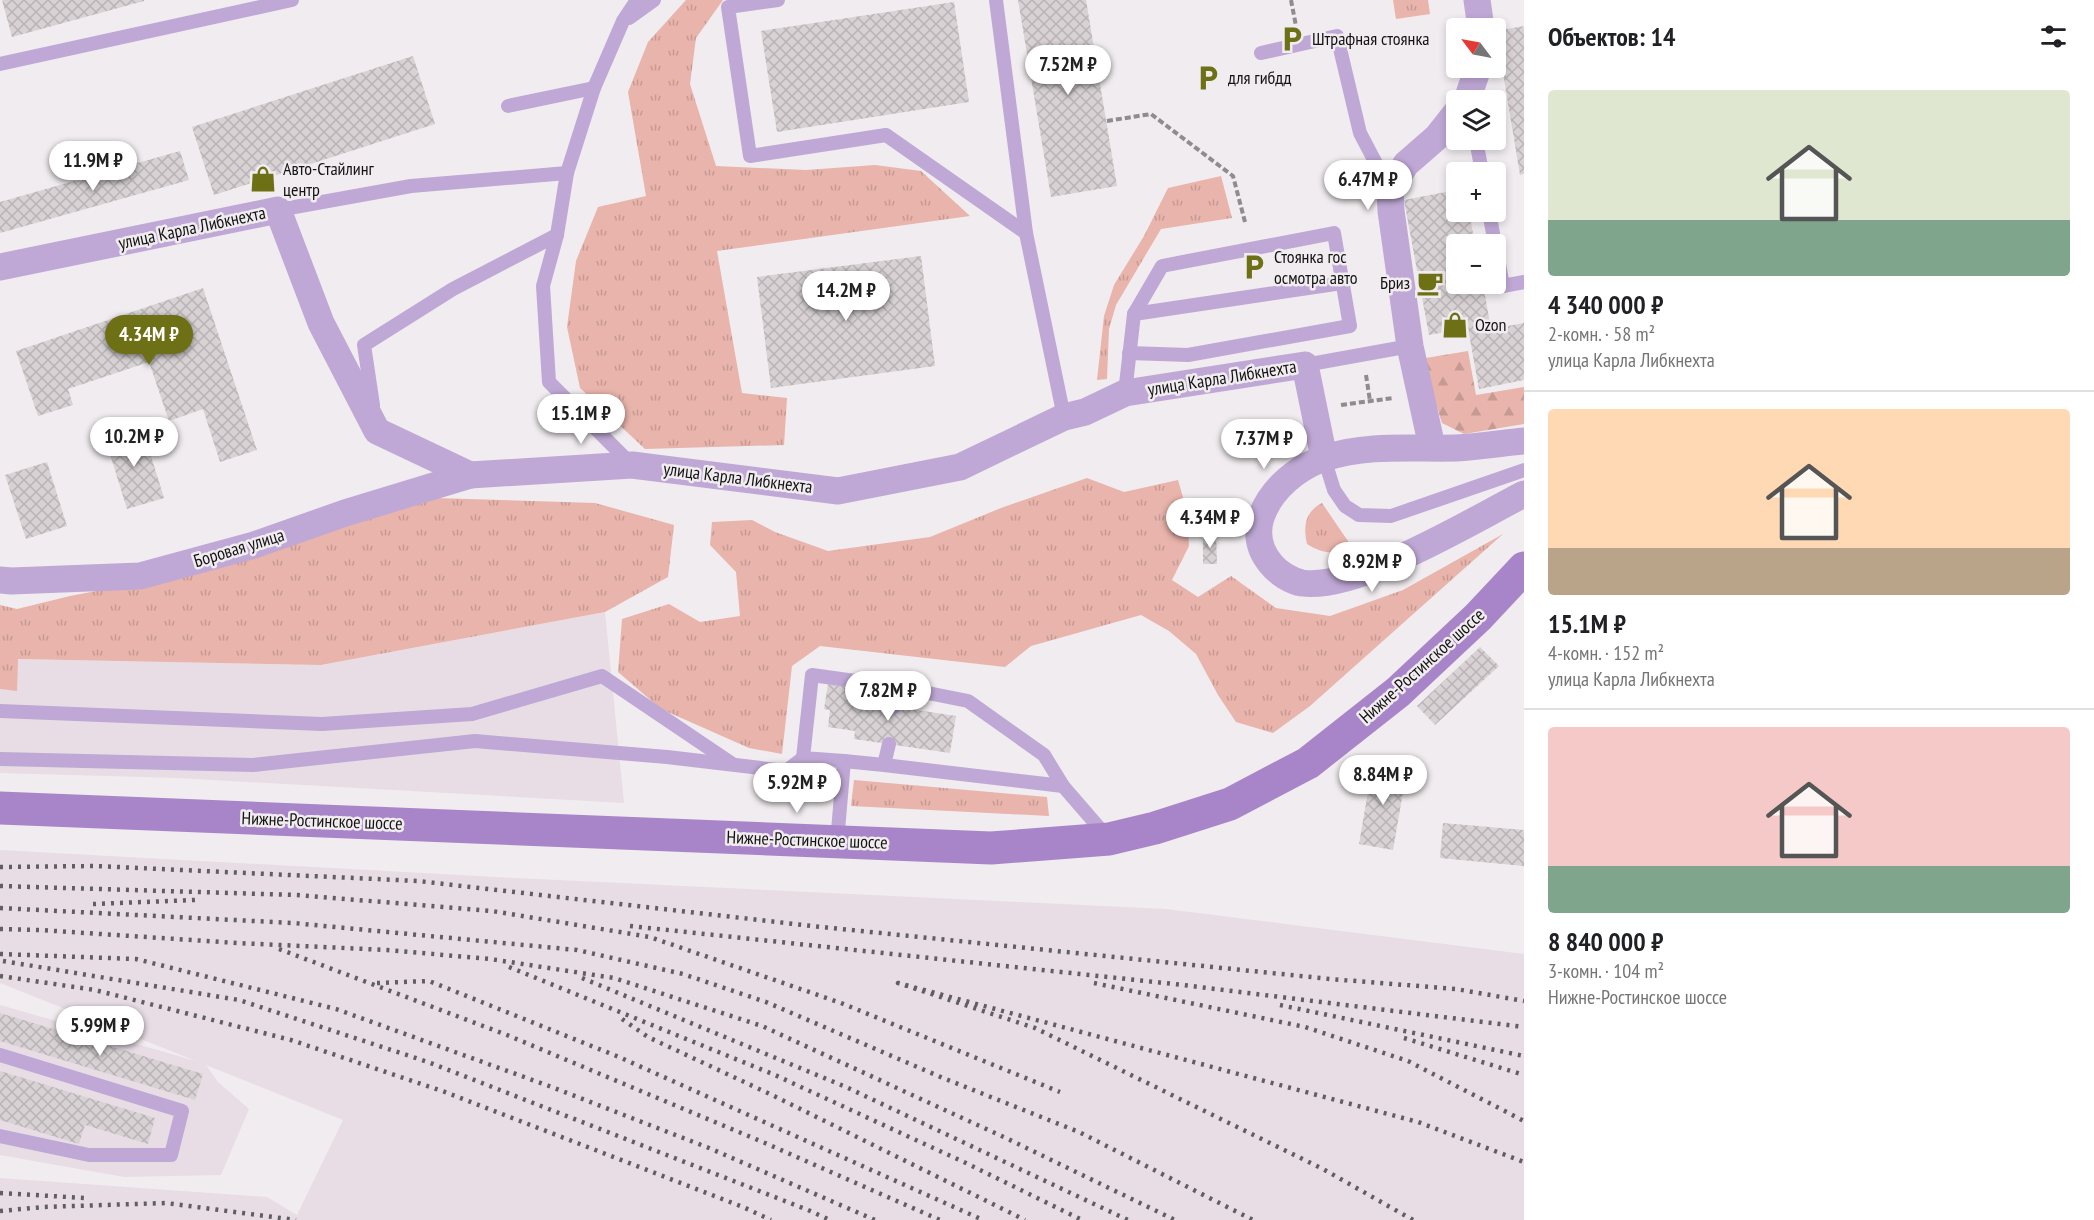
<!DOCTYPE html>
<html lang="ru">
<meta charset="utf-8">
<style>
:root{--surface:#fff;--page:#f2f2f2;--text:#202124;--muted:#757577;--line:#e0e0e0;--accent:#6d7014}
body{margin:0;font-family:"PT Sans Narrow",sans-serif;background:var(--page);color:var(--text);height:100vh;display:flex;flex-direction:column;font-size:22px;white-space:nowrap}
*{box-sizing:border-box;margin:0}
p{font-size:20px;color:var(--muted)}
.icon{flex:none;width:33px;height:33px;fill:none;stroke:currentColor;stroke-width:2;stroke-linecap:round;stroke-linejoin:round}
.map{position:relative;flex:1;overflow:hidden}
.panel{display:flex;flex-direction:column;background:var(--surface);width:570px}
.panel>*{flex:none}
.needle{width:39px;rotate:302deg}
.tools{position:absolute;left:1446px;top:18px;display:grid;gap:12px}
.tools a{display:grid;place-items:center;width:60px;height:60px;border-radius:6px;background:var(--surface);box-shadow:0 3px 9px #0003;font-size:30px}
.price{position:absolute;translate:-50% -51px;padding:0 14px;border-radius:21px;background:#fff;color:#222;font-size:20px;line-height:39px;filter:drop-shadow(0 2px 3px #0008)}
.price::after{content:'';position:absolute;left:50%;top:36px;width:18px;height:14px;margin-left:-9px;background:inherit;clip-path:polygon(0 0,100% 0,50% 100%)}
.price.current{background:var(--accent);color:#fff}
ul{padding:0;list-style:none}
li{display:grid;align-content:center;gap:12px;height:318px;padding:0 24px}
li+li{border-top:2px solid var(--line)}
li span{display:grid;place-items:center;height:186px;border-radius:6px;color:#555}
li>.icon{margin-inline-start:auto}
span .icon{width:108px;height:108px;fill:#fffc;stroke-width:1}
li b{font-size:26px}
h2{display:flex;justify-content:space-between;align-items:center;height:72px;padding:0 24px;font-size:26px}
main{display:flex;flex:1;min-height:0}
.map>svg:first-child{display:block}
.built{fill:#e8dde5}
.grass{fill:url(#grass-tufts)}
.forest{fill:url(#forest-firs)}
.building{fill:url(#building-cross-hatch)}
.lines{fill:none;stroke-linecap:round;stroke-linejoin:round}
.path{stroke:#8f8c8e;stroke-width:4;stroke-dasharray:6 3;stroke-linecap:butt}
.lane{stroke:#bfa8d5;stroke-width:14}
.street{stroke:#bfa8d5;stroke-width:27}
.secondary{stroke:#a885c8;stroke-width:33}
.rail{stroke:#605e60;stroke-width:4.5;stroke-dasharray:3 6;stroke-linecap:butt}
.labels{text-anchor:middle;stroke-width:5;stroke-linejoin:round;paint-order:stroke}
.poi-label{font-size:18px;fill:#141314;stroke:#f1ecef;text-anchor:start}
.street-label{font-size:18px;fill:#141314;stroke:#f1ecef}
</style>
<main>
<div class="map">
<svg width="1524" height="1220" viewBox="0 0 1524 1220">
<defs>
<pattern id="grass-tufts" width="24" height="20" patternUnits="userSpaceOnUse" patternTransform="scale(1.5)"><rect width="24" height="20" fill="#e8b4ab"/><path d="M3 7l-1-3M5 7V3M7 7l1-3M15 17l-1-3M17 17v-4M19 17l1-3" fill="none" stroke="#c69a92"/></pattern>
<pattern id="forest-firs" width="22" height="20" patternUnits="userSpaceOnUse" patternTransform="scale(1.5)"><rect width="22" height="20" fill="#e8b4ab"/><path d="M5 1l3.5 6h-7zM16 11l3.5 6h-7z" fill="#c69a92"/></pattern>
<pattern id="building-cross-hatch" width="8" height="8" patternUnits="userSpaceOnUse" patternTransform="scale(1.5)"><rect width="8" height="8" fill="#d8d2d4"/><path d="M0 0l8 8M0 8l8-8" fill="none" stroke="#b8b3b5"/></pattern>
</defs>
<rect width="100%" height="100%" fill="#f1ecef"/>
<!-- built -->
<g class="built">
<path d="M 605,612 L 624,803 L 177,778 L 0,773 L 0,689 L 17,690 L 17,659 L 321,665 Z"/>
<path d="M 0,850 L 516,878 L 1166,909 L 1524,954 L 1524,1220 L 0,1220 L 0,1178 L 267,1197 L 297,1215 L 343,1120 L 206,1065 L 218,1082 L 249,1109 L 221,1175 L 124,1177 L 0,1155 L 0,1005 L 196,1061 L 0,983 Z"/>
</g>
<!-- grass -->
<g class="grass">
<path d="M 686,0 L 723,0 L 696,38 L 690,84 L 716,166 L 806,170 L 875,165 L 921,171 L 970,216 L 717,251 L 742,393 L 787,398 L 784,445 L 645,449 L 580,388 L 567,327 L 576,261 L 598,207 L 646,196 L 628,92 L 648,42 Z"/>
<path d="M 1393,0 L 1428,0 L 1430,14 L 1396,19 Z"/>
<path d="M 1221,176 L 1232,218 L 1161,229 L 1116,305 L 1109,329 L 1107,379 L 1097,380 L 1104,316 L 1114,285 L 1144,236 L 1168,188 Z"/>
<path d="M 1087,478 L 1124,492 L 1178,480 L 1187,511 L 1189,546 L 1172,580 L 1198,597 L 1231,576 L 1276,608 L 1330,616 L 1403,590 L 1503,534 L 1310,706 L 1273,733 L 1236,722 L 1218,695 L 1196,654 L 1169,631 L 1141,615 L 1031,646 L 1005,667 L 820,646 L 792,666 L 782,754 L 749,748 L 661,709 L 618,672 L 622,619 L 669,604 L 700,622 L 740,616 L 736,572 L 710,545 L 712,522 L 752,520 L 775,532 L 828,551 L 930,537 L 1001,508 Z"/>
<path d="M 435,498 L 595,503 L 674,525 L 668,577 L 605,612 L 321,665 L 18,659 L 17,691 L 0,689 L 0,605 L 17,609 L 70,596 L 196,572 Z"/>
<path d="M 1322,503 L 1352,547 C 1335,555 1323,554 1307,544 C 1303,526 1305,512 1322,503 Z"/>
<path d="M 854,780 L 1047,797 L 1049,816 L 851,806 Z"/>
</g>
<!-- forest -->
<path class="forest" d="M 1468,351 L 1476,395 L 1524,387 L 1524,424 L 1464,434 L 1442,423 L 1430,386 L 1426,358 Z"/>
<!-- building -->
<g class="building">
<path d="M 2,0 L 144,0 L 144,1 L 12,37 Z"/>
<path d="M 1018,0 L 1086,0 L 1117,186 L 1051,197 Z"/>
<path d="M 954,2 L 969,102 L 777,132 L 761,31 Z"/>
<path d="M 1524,26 L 1524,174 L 1520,175 L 1496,31 Z"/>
<path d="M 413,56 L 435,124 L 214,195 L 192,127 Z"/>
<path d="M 180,151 L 189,180 L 0,233 L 0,202 Z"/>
<path d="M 1456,190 L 1456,212 L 1469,212 L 1475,244 L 1456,244 L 1456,284 L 1483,284 L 1491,329 L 1524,323 L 1524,380 L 1479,389 L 1468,328 L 1429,335 L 1404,200 Z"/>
<path d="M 921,256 L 935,366 L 771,388 L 757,277 Z"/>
<path d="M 203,288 L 257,450 L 220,462 L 203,409 L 169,421 L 149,362 L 68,389 L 73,405 L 38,416 L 16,351 Z"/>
<path d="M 142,427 L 164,498 L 127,509 L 105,438 Z"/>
<path d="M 47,462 L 67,526 L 26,539 L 5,475 Z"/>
<path d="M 1203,533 L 1216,533 L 1217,564 L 1203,564 Z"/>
<path d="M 1480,647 L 1499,666 L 1435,725 L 1417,706 Z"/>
<path d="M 828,684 L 861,689 L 859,701 L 956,716 L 950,753 L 854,739 L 855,731 L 828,727 L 830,710 L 824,709 Z"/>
<path d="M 1373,763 L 1407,769 L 1393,850 L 1359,844 Z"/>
<path d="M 1443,823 L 1524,830 L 1524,866 L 1440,858 Z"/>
<path d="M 0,1013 L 203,1074 L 195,1100 L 0,1041 Z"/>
<path d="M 0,1071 L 155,1118 L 148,1144 L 85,1125 L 79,1144 L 0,1120 Z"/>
</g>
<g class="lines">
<!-- path -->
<g class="path">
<path d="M 1291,0 L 1296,26"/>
<path d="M 1107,121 L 1151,114 L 1233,176 L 1245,222"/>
<path d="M 1366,375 L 1370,401"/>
<path d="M 1341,405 L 1393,398"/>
</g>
<!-- lane -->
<g class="lane">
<path d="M 778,0 L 728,7 L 750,156 L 886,135 L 1026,233"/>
<path d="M 996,0 L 1026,233 L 1064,417"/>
<path d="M 629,18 L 654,0"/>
<path d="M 1261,53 L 1337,36 L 1360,133 L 1390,190"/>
<path d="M 0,64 L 292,0"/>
<path d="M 508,106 L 594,88"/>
<path d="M 1476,140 L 1482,172"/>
<path d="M 278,210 L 411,186 L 567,173"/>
<path d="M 1489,212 L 1495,244"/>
<path d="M 1496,247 L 1503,286 L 1524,282"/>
<path d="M 1129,353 L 1188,355 L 1350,326 L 1334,233 L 1162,266 L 1134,314"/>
<path d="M 1305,365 L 1410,346"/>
<path d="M 1125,393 L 1134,314 L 1342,283"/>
<path d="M 373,405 L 364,345 L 453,289 L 557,235"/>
<path d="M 1324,458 L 1334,490 L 1345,506 L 1359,515 L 1391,516 L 1524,470"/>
<path d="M 632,465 L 549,382 L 543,286 L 557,235 L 567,173 L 594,88 L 623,21 L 637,0"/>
<path d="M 894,707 L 898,687 L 968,701 L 1044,755 L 1063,786 L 1108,838"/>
<path d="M 0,711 L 322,724 L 472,714 L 602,676 L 731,763"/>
<path d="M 0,759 L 253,765 L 475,741 L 667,757 L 786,771 L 803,758"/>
<path d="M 844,761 L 803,758 L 812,675 L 898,687"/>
<path d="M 884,765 L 1063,786"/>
<path d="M 837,842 L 844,761 L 884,765 L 889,744"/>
<path d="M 0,1055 L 182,1111 L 171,1155 L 89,1155 L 0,1136"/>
</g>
<!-- street -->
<g class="street">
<path d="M 1477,0 L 1481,28"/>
<path d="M 1467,100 L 1478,68"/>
<path d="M 0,267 L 278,210 L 321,323 L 377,431 L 470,475 L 632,465 L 838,491 L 960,467 L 1064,417 L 1085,412 L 1125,393 L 1305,365 L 1324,458"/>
<path d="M 1524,441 C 1502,443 1479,447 1456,448 C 1412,449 1367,444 1325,458 C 1283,471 1236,523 1271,564 C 1278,573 1291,581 1302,583 C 1357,591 1473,520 1524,494"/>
<path d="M 1432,447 L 1410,346 L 1391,211 L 1390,190 L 1406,164 L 1437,137 L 1456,113"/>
<path d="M 0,580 L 11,581 L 140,576 L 254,545 L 345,513 L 470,475"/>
</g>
<!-- secondary -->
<path class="secondary" d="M 0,808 L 991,848 L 1109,839 L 1155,828 L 1230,804 L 1308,763 L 1398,692 L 1478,617 L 1524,568"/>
<!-- rail -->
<g class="rail">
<path d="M 0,867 L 96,866 L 418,881 L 812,926 L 1330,979 L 1456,989 L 1524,1001"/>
<path d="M 0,886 L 297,895 L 492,911 L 650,937 L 841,1003 L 1060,1092"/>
<path d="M 93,904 L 195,900"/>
<path d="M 0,908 L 293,923 L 577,950 L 683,974 L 766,1002 L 943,1078 L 1079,1132 L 1253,1220"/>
<path d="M 630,926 L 1183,985 L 1524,1027"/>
<path d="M 0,929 L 40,930 L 237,943 L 387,950 L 490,959 L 614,978 L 762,1026 L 1008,1139 L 1175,1220"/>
<path d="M 279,949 L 507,1035 L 765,1143 L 940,1220"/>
<path d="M 0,954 L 136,959 L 336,1009 L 549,1086 L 709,1148 L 875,1220"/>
<path d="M 3,961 L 239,1000 L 428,1062 L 808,1210 L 830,1220"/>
<path d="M 509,967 L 775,1075 L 968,1164 L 1082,1220"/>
<path d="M 0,976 L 95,990 L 291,1040 L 445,1092 L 743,1207 L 771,1220"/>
<path d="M 582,978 L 846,1087 L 1128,1220"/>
<path d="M 377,983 L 429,981 L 619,1057 L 983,1220"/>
<path d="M 1094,983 L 1305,1027 L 1408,1061 L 1524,1121"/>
<path d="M 1280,1005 L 1524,1056"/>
<path d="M 622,1019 L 648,1037 L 772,1095 L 1025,1220"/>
<path d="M 1404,1038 L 1524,1075"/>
<path d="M 0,1193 L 85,1198"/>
<path d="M 0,1211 L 43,1207 L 166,1203 L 296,1220"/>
<path d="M 1413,1220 L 1323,1169 L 1035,1028 L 898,983 L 1418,1122 L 1524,1162"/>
</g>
</g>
<!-- icons -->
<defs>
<g id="parking-bare" transform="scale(2.07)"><path d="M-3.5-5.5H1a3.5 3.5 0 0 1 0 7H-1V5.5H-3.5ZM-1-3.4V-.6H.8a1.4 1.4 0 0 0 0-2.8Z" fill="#6d7014" stroke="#f1ecef" stroke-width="2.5" paint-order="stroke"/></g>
<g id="shop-bare" transform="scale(2.07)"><path d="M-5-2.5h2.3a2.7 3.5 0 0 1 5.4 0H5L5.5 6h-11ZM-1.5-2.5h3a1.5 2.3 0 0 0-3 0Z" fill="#6d7014" stroke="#f1ecef" stroke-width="2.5" paint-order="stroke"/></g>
<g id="cafe-bare" transform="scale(2.07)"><path d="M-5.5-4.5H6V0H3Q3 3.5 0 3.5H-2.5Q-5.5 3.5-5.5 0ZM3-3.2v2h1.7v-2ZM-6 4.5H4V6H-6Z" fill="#6d7014" stroke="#f1ecef" stroke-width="2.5" paint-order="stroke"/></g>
</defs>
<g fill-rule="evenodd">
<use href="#parking-bare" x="1292" y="39"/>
<use href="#parking-bare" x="1208" y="78"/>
<use href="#shop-bare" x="263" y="179"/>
<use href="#parking-bare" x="1254" y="267"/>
<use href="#cafe-bare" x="1430" y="283"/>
<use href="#shop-bare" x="1455" y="325"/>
</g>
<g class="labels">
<!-- poi labels -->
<g class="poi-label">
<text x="1312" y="45">Штрафная стоянка</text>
<text x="1228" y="84">для гибдд</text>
<text x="283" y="175">Авто-Стайлинг<tspan x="283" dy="21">центр</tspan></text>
<text x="1274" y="263">Стоянка гос<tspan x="1274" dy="21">осмотра авто</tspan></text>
<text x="1410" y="289" text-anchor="end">Бриз</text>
<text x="1475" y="331">Ozon</text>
</g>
<!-- street labels -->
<g class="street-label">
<text transform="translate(192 228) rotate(-12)" y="6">улица Карла Либкнехта</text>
<text transform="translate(1222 378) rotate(-9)" y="6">улица Карла Либкнехта</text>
<text transform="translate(738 478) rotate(7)" y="6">улица Карла Либкнехта</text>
<text transform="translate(239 548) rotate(-17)" y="6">Боровая улица</text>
<text transform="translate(1422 666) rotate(-42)" y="6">Нижне-Ростинское шоссе</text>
<text transform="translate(322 821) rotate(2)" y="6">Нижне-Ростинское шоссе</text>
<text transform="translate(807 840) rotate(2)" y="6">Нижне-Ростинское шоссе</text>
</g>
</g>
</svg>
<div class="tools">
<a><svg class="needle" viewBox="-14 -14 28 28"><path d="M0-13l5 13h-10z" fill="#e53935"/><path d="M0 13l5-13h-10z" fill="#757577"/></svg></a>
<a><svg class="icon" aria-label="layers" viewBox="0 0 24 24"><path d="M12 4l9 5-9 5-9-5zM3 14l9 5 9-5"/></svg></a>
<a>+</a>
<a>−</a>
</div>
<b class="price" style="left:1068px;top:96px">7.52M ₽</b>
<b class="price" style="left:93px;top:192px">11.9M ₽</b>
<b class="price" style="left:1368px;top:211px">6.47M ₽</b>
<b class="price" style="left:846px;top:322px">14.2M ₽</b>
<b class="price current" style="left:149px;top:366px">4.34M ₽</b>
<b class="price" style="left:581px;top:445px">15.1M ₽</b>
<b class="price" style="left:134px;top:468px">10.2M ₽</b>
<b class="price" style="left:1264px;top:470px">7.37M ₽</b>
<b class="price" style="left:1210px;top:549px">4.34M ₽</b>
<b class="price" style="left:1372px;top:593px">8.92M ₽</b>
<b class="price" style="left:888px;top:722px">7.82M ₽</b>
<b class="price" style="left:1383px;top:806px">8.84M ₽</b>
<b class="price" style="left:797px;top:814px">5.92M ₽</b>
<b class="price" style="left:100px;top:1057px">5.99M ₽</b>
</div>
<section class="panel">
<h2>Объектов: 14<svg class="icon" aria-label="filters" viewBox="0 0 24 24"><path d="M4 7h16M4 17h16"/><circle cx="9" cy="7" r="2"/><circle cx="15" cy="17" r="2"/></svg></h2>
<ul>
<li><span style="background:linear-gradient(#dfe7d0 70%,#7fa58c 0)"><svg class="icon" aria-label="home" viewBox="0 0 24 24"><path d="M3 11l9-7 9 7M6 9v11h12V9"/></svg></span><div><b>4 340 000 ₽</b><p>2-комн. · 58 m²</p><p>улица Карла Либкнехта</p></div></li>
<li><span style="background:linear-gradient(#ffd9b3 75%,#b9a48a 0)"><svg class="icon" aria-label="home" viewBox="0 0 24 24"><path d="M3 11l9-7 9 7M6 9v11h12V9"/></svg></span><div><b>15.1M ₽</b><p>4-комн. · 152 m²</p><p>улица Карла Либкнехта</p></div></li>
<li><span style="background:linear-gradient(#f6c9c9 75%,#7fa58c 0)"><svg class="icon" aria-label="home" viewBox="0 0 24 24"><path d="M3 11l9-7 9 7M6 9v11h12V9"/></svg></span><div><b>8 840 000 ₽</b><p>3-комн. · 104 m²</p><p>Нижне-Ростинское шоссе</p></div></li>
</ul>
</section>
</main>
